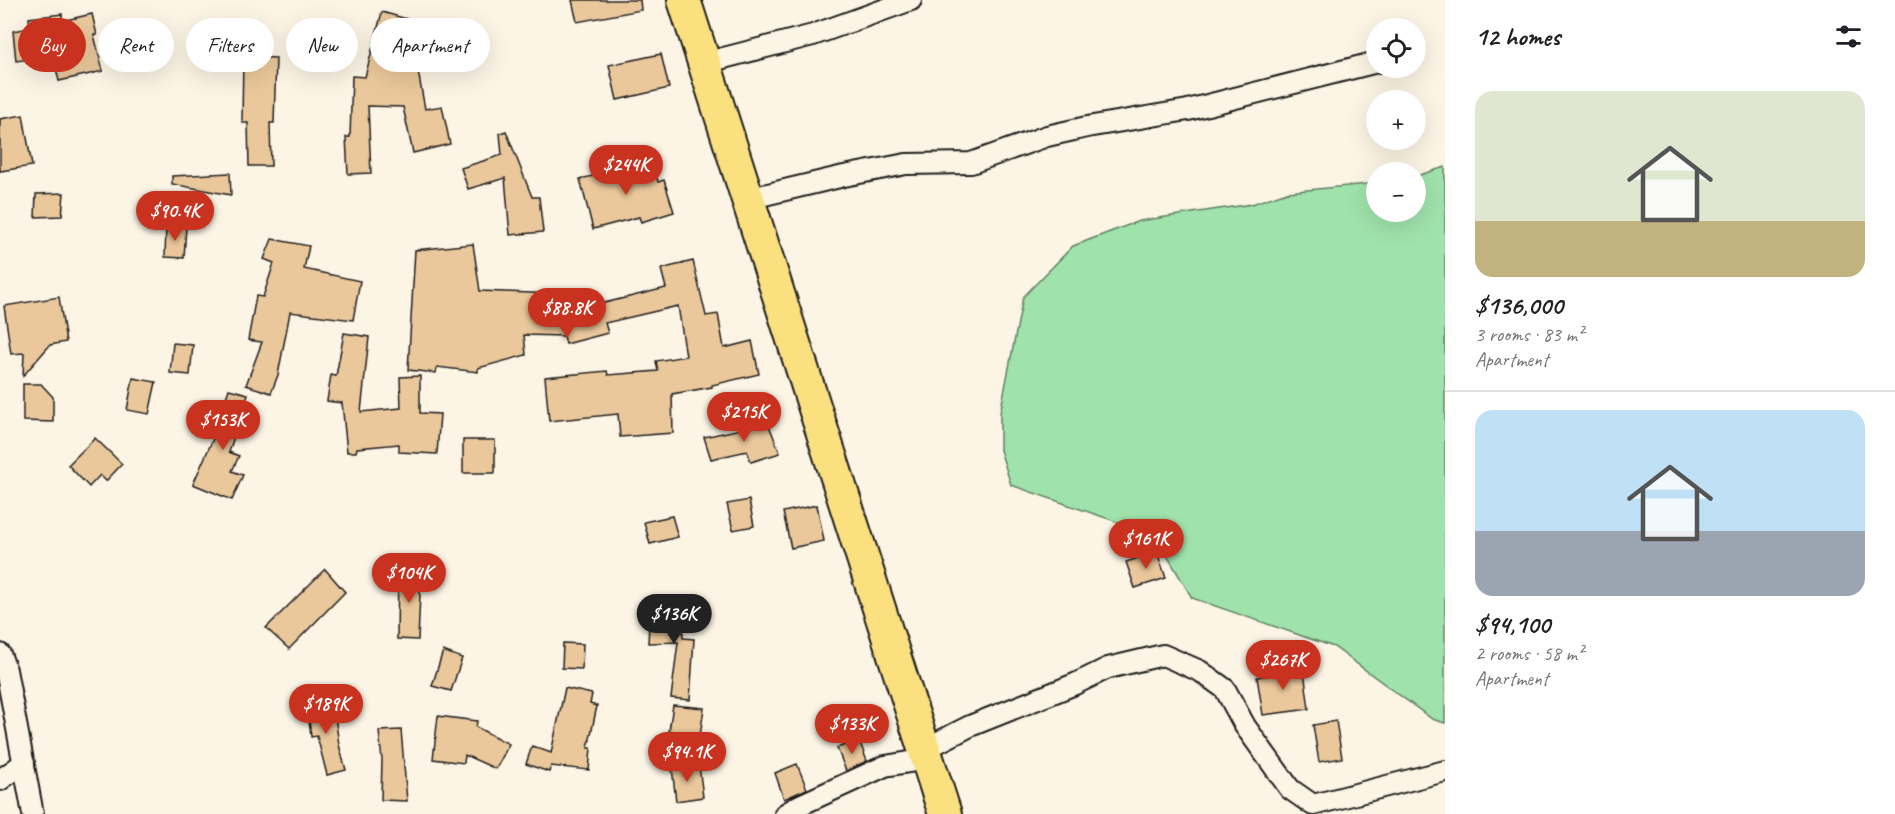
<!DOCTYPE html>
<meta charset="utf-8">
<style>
:root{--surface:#fff;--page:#f2f2f2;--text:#202124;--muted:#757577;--line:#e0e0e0;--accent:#c8321e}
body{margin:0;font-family:Caveat,sans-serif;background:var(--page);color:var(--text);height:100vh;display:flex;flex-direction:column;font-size:22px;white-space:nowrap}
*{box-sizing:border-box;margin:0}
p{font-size:20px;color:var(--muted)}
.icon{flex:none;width:33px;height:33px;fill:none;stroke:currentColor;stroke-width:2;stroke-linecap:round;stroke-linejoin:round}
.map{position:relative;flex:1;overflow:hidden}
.side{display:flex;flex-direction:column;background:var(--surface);width:450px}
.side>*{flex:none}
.top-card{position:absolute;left:18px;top:18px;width:570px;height:54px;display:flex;gap:12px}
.buttons{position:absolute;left:1366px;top:18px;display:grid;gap:12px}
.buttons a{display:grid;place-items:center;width:60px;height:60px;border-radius:50%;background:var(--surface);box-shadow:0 6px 24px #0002;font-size:30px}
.price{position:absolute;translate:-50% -51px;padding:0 14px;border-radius:21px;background:var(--accent);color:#fff;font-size:20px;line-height:39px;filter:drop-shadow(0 2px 3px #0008)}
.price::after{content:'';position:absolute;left:50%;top:36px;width:18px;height:14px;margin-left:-9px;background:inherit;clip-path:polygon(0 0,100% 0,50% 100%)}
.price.current{background:#222;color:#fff}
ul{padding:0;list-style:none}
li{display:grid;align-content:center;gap:12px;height:318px;padding:0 30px}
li+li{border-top:2px solid var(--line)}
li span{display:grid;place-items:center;height:186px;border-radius:18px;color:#555}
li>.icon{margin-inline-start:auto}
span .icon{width:108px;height:108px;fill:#fffc;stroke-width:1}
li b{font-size:26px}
h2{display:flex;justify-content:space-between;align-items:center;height:72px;padding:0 30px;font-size:26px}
.tag{padding:0 21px;border-radius:27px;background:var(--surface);box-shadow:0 6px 24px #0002;font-size:21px;line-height:54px}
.tag.current{background:var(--accent);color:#fff}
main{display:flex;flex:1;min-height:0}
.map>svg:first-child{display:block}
.green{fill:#a0e2ac;stroke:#5e7f64;stroke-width:1.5}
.building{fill:#ebc89c;stroke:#1c1c1c;stroke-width:1.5}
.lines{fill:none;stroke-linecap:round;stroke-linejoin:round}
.street-casing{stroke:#1c1c1c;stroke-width:24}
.primary-casing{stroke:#1c1c1c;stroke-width:36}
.street{stroke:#fcf5e5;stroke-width:20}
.primary{stroke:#fbe080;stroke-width:32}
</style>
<main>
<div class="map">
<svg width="1445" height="814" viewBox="0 0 1445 814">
<rect width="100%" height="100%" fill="#fcf5e5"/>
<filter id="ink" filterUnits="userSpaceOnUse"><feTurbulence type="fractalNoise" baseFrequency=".0167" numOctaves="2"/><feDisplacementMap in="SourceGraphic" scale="12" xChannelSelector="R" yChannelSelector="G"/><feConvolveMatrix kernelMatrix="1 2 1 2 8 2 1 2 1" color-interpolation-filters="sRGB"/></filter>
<g filter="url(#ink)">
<!-- green -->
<path class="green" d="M 1445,167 L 1445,723 L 1432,719 L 1334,647 L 1192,598 L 1155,535 L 1011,485 L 1000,450 L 1000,413 L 1023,297 L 1073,246 L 1139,221 L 1252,204 L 1287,192 L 1377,183 L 1377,212 L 1416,212 L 1416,176 Z"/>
<!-- building -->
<g class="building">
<path d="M 572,0 L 640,0 L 641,10 L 577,22 Z"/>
<path d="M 382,12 L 414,21 L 402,69 L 417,66 L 425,109 L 442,106 L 450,144 L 413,153 L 403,107 L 368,106 L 371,173 L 348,174 L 346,137 L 350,137 L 352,76 L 365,77 Z"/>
<path d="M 62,14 L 62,21 L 92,14 L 97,35 L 94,35 L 103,71 L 59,81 L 53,56 L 16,61 L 13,31 L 30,28 L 29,18 Z"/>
<path d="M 661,54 L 669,88 L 617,100 L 609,65 Z"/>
<path d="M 243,57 L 276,58 L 274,123 L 270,123 L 271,166 L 249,166 L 248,123 L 242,123 Z"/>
<path d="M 23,115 L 32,166 L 0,171 L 0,119 Z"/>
<path d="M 506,131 L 532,197 L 539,197 L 543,232 L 510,235 L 505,178 L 468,189 L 461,168 L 502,155 L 500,133 Z"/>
<path d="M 652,162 L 658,182 L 664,180 L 674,212 L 641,222 L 639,217 L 593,229 L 580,179 Z"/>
<path d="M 230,173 L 231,195 L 172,184 L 172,176 Z"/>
<path d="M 64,193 L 62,216 L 35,217 L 36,194 Z"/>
<path d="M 166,226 L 186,227 L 184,258 L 165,257 Z"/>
<path d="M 272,239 L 309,246 L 304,269 L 360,281 L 353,320 L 290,312 L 278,375 L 271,393 L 246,385 L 262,342 L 248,340 L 256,296 L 263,297 L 274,263 L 264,259 Z"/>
<path d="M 473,244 L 480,291 L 554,294 L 555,302 L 570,298 L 572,307 L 599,300 L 600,304 L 666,288 L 661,269 L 693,261 L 706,316 L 718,314 L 724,348 L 752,341 L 759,374 L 712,385 L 712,387 L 672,394 L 673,433 L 620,437 L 618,414 L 549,421 L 545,377 L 607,371 L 608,375 L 658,371 L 656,361 L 686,356 L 678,306 L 605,323 L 608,333 L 566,344 L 564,336 L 524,335 L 526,355 L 478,368 L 478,372 L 437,367 L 436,373 L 408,370 L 415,250 Z"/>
<path d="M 59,297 L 66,342 L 50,345 L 23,376 L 24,353 L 11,354 L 4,306 Z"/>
<path d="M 344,333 L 369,337 L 361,412 L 401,408 L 400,377 L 420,376 L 420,413 L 440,414 L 437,454 L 399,452 L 399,444 L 357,448 L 356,452 L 347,452 L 342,403 L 327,401 L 331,375 L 336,376 Z"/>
<path d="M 173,343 L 193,345 L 190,375 L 170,373 Z"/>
<path d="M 133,378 L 156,382 L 149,414 L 127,410 Z"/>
<path d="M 23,384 L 41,384 L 53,397 L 53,422 L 23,421 Z"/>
<path d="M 229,389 L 248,394 L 229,452 L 239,456 L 232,471 L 243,475 L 232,500 L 193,484 L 224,414 L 221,413 Z"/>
<path d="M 768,423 L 780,453 L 751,462 L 747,451 L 711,459 L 704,437 Z"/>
<path d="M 95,438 L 122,464 L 106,481 L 100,475 L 89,487 L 68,465 Z"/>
<rect x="463" y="440" width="32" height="33"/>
<path d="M 749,500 L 754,526 L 733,530 L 727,504 Z"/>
<path d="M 817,505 L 824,541 L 791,548 L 783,512 Z"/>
<path d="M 672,516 L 678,537 L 650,544 L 644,522 Z"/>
<path d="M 1157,552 L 1166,578 L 1135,588 L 1126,562 Z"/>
<path d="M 325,569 L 345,592 L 289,649 L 266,628 Z"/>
<path d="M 398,570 L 421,571 L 418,640 L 397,639 Z"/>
<path d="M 683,605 L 683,638 L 694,639 L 690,700 L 671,698 L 678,642 L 648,643 L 650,606 Z"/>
<path d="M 563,643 L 583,644 L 582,669 L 562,668 Z"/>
<path d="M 443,651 L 462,658 L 451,691 L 432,686 Z"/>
<path d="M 1289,666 L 1290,673 L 1304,671 L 1309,709 L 1263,715 L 1257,677 L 1270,675 L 1269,669 Z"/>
<path d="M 565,688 L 592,694 L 590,704 L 597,706 L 588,748 L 591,748 L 589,770 L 551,766 L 549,772 L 526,764 L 532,746 L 551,753 Z"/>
<path d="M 333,701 L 339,745 L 346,770 L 327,775 L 317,736 L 311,737 L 307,704 Z"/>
<path d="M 673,705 L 704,708 L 700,736 L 669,731 Z"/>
<path d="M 438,716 L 477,721 L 476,727 L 509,744 L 496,769 L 465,755 L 464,763 L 433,759 Z"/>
<path d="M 1336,721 L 1342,758 L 1319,762 L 1313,725 Z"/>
<path d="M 401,730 L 407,801 L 381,800 L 382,760 L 379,731 Z"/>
<path d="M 859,740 L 867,761 L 846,771 L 837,748 Z"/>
<path d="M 797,764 L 807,789 L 784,799 L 775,773 Z"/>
<path d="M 699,765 L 703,797 L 676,801 L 672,768 Z"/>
</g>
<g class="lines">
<!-- street casing -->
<g class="street-casing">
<g id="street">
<path d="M 704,63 L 813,35 L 911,0"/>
<path d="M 747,199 L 844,176 L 906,164 L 971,163 L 1047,136 L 1087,127 L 1188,110 L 1377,62"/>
<path d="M 0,654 L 6,670 L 33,814"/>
<path d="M 925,749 L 970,726 L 1075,684 L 1108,668 L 1163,655 L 1200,671 L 1225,689 L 1245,726 L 1290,789 L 1313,805 L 1445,771"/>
<path d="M 0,780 L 24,763"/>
<path d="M 785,814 L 800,805 L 885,766 L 928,759"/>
</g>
</g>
<!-- primary casing -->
<g class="primary-casing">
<path id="primary" d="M 684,0 L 945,814"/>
</g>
<!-- street -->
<use href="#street" class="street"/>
<!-- primary -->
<use href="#primary" class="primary"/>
</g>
</g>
</svg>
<div class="buttons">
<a><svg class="icon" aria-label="locate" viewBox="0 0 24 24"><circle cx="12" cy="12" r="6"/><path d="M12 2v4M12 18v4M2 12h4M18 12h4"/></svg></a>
<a>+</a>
<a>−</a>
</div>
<b class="price" style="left:626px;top:196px">$244K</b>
<b class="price" style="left:175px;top:242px">$90.4K</b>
<b class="price" style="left:567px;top:339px">$88.8K</b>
<b class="price" style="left:744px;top:443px">$215K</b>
<b class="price" style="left:223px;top:451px">$153K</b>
<b class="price" style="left:1146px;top:570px">$161K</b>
<b class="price" style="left:409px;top:604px">$104K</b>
<b class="price current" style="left:674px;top:645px">$136K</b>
<b class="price" style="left:1283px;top:691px">$267K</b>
<b class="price" style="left:326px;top:735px">$189K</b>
<b class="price" style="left:852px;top:755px">$133K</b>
<b class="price" style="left:687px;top:783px">$94.1K</b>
<div class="top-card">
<a class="tag current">Buy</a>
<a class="tag">Rent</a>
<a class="tag">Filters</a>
<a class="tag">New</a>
<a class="tag">Apartment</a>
</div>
</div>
<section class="side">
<h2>12 homes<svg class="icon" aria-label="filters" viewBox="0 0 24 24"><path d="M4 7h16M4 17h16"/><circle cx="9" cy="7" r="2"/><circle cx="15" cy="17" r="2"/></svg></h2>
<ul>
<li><span style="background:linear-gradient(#dfe7d0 70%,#c2b280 0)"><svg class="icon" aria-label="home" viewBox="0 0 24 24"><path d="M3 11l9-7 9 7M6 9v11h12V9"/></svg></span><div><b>$136,000</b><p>3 rooms · 83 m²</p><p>Apartment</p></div></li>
<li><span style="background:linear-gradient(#bfe0f5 65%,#9aa5b1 0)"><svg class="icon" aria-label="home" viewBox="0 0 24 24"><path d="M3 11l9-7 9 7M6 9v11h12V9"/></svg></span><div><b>$94,100</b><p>2 rooms · 58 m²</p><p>Apartment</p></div></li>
</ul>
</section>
</main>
